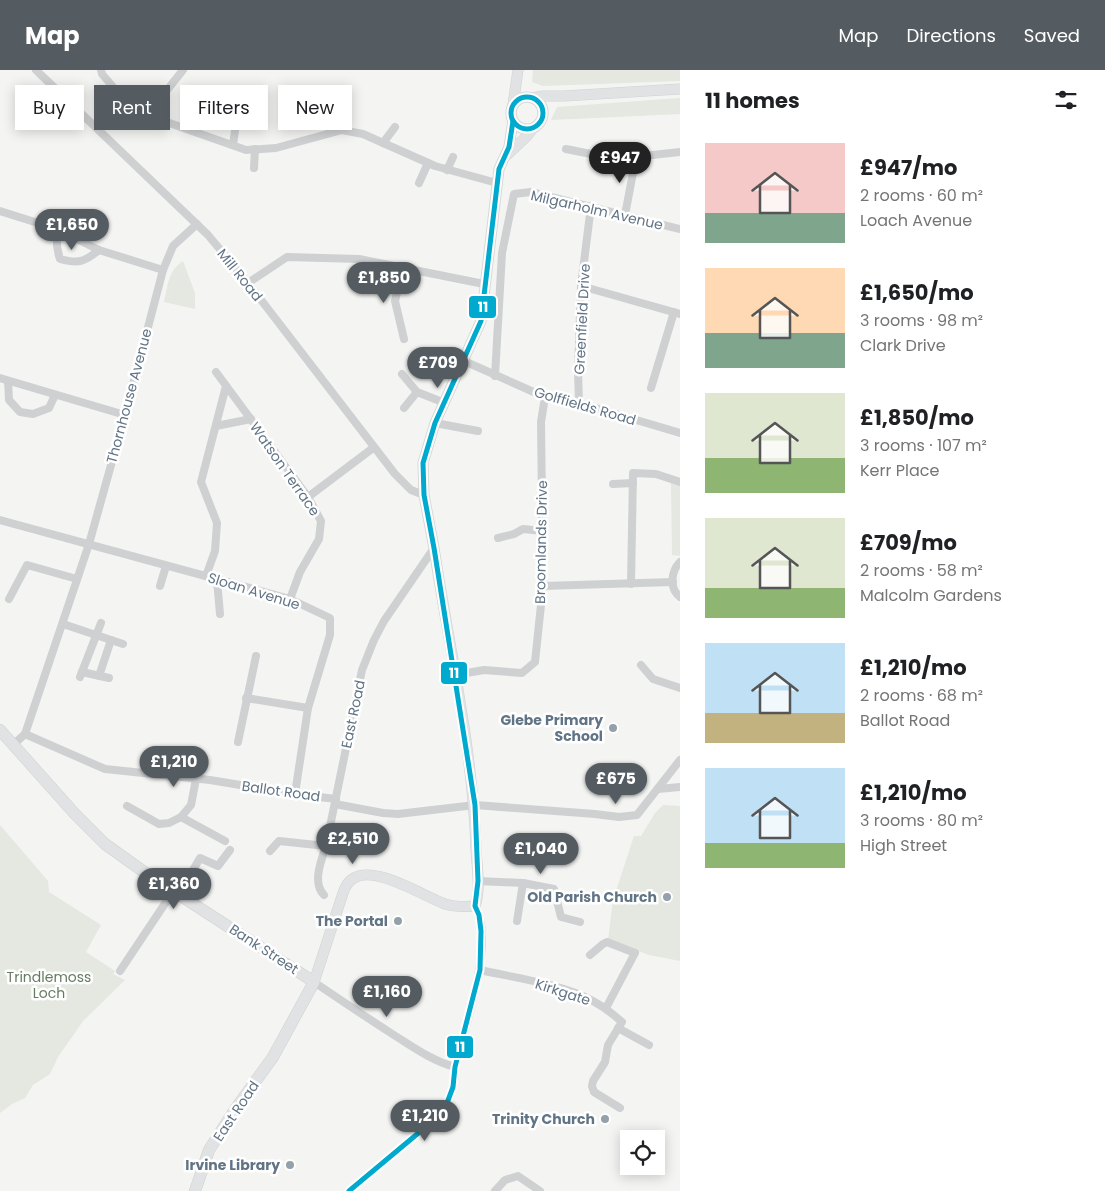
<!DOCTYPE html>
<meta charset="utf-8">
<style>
:root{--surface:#fff;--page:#f6f6f6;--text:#202124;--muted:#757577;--accent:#545b61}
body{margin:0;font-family:Poppins,sans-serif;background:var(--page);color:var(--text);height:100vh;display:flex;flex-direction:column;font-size:19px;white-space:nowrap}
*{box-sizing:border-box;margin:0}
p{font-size:16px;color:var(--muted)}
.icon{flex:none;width:28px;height:28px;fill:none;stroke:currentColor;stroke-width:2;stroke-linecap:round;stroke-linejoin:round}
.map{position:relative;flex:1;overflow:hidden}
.sheet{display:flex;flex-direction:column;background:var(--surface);width:425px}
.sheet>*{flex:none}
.guide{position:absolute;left:15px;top:15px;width:475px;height:45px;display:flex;gap:10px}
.tools{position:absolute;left:620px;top:1060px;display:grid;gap:10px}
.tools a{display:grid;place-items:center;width:45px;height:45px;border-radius:0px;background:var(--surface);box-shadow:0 2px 12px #0003;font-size:25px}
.price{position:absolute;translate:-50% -42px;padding:0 11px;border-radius:18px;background:var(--accent);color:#fff;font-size:16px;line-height:32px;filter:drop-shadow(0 1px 2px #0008)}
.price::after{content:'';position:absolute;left:50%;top:30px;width:15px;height:11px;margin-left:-8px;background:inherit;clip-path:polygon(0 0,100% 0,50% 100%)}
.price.selected{background:#222;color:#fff}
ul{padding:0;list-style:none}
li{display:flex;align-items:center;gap:15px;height:125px;padding:0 25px}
li span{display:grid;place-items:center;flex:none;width:140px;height:100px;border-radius:0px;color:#555}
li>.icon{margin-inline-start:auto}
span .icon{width:60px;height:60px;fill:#fffc;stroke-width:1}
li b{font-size:21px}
h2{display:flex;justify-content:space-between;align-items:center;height:60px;padding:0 25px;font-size:21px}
.tag{padding:0 18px;border-radius:0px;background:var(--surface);box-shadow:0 2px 12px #0003;font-size:18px;line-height:45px}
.tag.selected{background:var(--accent);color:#fff}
header{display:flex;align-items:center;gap:30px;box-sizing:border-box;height:70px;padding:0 25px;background:var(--accent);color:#fff}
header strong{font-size:24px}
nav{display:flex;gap:28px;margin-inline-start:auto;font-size:18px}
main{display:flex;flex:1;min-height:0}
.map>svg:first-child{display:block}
.green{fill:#e4e8e0}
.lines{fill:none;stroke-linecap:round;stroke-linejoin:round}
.secondary-casing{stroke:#d0d2d3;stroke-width:11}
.primary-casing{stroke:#cfd1d1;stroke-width:12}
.minor{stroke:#cfd0d1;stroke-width:8}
.secondary{stroke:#e1e2e3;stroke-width:10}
.primary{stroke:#e1e2e3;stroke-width:11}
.bus-1-casing{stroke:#fff;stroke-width:9}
.bus-1{stroke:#00a9ce;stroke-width:5}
.poi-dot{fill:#94a1ab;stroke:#fff;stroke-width:2}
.labels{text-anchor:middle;stroke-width:5;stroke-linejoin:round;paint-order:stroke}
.street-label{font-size:14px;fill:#617485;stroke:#fff}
.poi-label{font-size:14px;font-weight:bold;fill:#617485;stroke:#fff;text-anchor:end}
.park-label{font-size:14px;fill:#657c61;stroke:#fff}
.line-badge{stroke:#fff;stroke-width:2}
.badge-label{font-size:14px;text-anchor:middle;font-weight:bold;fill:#fff}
</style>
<header>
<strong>Map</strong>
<nav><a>Map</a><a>Directions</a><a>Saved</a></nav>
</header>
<main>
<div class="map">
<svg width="680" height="1121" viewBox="0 0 680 1121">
<rect width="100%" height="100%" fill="#f4f5f2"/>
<!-- green -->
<g class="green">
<path d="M 533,0 L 680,0 L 680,11 L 543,16 L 532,12 Z"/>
<path d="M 680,28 L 680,44 L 551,50 L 557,37 Z"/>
<path d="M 183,191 L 195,223 L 195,239 L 164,232 C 168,215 168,201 183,191 Z"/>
<path d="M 671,413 L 680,416 L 680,486 L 672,485 Z"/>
<path d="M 663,735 L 680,736 L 680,891 L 649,885 L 608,870 L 613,830 L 634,766 L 641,766 L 655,743 Z"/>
<path d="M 0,755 L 48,811 L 49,822 L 101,855 L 86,882 L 115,901 L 113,904 L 125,910 L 83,951 L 58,987 L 50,1004 L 33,1015 L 25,1028 L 12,1034 L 0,1043 Z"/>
</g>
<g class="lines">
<!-- secondary casing -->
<g class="secondary-casing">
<g id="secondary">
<circle cx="527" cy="43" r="16"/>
<path d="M 532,28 L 543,26 L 564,26 L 680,19"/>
<path d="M 513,35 L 518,0"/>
<path d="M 508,84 L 527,66 L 533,58"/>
<path d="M 314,912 L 343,823 C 345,817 348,811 354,808 C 375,795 423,826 445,834 C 455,837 464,837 475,836 C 481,819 477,798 476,780 C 473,678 449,578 434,478 L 424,425 L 423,393 L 435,353 L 481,251 L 499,99 L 509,77 L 513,51"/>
</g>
</g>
<!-- primary casing -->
<g class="primary-casing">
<path id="primary" d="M 0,660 L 75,744 L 105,774 L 147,804 L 314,912 L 273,987 L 236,1038 L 209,1080 L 195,1121"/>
</g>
<!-- minor -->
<g class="minor">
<path d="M 36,0 L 208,165 L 248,213 L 395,404 L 411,420 L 424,425"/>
<path d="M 101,0 L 102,4 L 114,18 L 140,39 L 158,49 L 246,80 L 276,78 L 342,60 L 363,64 L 435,96 L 497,113"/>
<path d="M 148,44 L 183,0"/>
<path d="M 48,55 L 72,33"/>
<path d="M 329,63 L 330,40"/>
<path d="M 383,73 L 395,57"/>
<path d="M 233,75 L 236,53 L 261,19"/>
<path d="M 566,79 L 616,89 L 680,82"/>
<path d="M 254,98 L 255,79"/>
<path d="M 447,100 L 453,87"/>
<path d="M 419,113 L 428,93"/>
<path d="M 0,141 L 57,159 L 99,180 L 163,200"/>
<path d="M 625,145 L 636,87"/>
<path d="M 57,159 C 56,170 56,178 60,189 C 79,194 84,192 99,180"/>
<path d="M 403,198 L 395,231 L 404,269"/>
<path d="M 248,213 L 287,187 L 359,189 L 484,214"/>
<path d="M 581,216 L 680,244"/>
<path d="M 464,291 L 545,327 L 579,333 L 680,363"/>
<path d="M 216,302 L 308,427 L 321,451 L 319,469 L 300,502 L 290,529"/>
<path d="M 402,304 L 417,322 L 445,333"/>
<path d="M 495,306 L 502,183 L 514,124 L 531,122 L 680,159"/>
<path d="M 0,308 L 125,345"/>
<path d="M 8,311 L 9,330 L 20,342 L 33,344 L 49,338 L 55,325"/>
<path d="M 651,318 L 674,242"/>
<path d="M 579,333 L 578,301 L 581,216 L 591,136"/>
<path d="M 404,338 L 417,322"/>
<path d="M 435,353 L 478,361"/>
<path d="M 216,356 L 251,349"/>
<path d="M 613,414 L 633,413"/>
<path d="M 308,427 L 373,378"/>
<path d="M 0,450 L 290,529 L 330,548 L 330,565 L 308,638 L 295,724"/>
<path d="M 498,468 L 514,464 L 523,459 L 543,461"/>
<path d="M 680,492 C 671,501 669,519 680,527"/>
<path d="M 206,506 L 215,481 L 217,453 L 201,412 L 226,316"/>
<path d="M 217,510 L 220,544"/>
<path d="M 631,514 L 633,403 L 656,404 L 680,412"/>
<path d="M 160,516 L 166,496"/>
<path d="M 543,516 L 673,512"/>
<path d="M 9,529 L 27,495 L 77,509"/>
<path d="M 63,554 L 123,574"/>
<path d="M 641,595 L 653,609 L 680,618"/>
<path d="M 82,602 L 109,608"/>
<path d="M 455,605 L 484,600 L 522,603 L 535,592 L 543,516 L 541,352 L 545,327"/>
<path d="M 99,606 L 111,570"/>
<path d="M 80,607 L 101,553"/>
<path d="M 246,628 L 308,638"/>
<path d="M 25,664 L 105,699 L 210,710 L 295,724 L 336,729"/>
<path d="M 238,672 L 256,586"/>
<path d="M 13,675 L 25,664 L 89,474 L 125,345 L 163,200 L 173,176 L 197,154"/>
<path d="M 658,719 L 680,717"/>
<path d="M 335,734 L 383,743 L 398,744 L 475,735 L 595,744 L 619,747 L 637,745 L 680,690"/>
<path d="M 127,736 L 159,754 L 169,753 L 181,747 L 191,735 L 196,709"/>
<path d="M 181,747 L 225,771"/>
<path d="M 270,781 L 279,771 L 326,776"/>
<path d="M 478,811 L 523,813 L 554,819 L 561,847 L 580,852"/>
<path d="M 179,824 L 200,788 L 218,796 L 230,780"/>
<path d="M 324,825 C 312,813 321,791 326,776 L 362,600 L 374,570 L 384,551 L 434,478"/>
<path d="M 517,851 L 523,813"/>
<path d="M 590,885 L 603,874 L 607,872 L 635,883 L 606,938"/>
<path d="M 480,900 C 516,908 562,914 593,931 C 604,937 613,944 622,952 L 608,975 L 605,992 L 593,1011 L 592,1016 L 594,1022 L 620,1038"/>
<path d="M 120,901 L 174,820"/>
<path d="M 314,912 C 342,931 369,949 397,967 C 416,979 433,991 455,997"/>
<path d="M 618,958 L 649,975"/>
<path d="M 349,1121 L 428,1055 C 447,1036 455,1024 455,997 C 464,961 496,868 475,836"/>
<path d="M 495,1121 L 505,1110 L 518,1106 L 540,1121"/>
</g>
<!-- secondary -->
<use href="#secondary" class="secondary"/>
<!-- primary -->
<use href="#primary" class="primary"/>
<!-- bus-1 casing -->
<g class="bus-1-casing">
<g id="bus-1">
<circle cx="527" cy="43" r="16"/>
<path d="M 349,1121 L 428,1055 L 447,1033 L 453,1017 L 455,997 L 480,900 L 481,861 L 479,845 L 475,836 L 478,811 L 475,735 L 434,478 L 424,425 L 423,393 L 435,353 L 481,251 L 499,99 L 509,77 L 513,51"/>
</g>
</g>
<!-- bus-1 -->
<use href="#bus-1" class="bus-1"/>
</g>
<!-- markers -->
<g class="poi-dot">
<circle cx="613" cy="658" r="5"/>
<circle cx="667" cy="827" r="5"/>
<circle cx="398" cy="851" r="5"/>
<circle cx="605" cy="1049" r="5"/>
<circle cx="290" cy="1095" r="5"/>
</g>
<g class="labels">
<!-- street labels -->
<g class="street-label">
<text transform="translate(597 140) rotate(13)" y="5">Milgarholm Avenue</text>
<text transform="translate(240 205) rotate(51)" y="5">Mill Road</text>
<text transform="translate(582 249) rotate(-87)" y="5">Greenfield Drive</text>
<text transform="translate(129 326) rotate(-75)" y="5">Thornhouse Avenue</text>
<text transform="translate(585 336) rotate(16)" y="5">Golffields Road</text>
<text transform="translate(285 399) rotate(55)" y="5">Watson Terrace</text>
<text transform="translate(541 472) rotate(-89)" y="5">Broomlands Drive</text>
<text transform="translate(254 521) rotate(17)" y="5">Sloan Avenue</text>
<text transform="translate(353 644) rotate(-78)" y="5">East Road</text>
<text transform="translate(281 721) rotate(8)" y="5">Ballot Road</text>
<text transform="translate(264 879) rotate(33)" y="5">Bank Street</text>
<text transform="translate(563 922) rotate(18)" y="5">Kirkgate</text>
<text transform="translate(236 1041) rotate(-56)" y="5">East Road</text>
</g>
<!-- poi labels -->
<g class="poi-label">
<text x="603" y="655">Glebe Primary<tspan x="603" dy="16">School</tspan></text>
<text x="657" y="832">Old Parish Church</text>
<text x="388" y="856">The Portal</text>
<text x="595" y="1054">Trinity Church</text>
<text x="280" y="1100">Irvine Library</text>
</g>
<!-- park labels -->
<g class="park-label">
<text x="49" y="912">Trindlemoss<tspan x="49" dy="16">Loch</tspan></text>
</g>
</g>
<g class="line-badge">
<rect x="468" y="225" width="29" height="24" rx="5" fill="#00a9ce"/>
<rect x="440" y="591" width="28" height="24" rx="5" fill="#00a9ce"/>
<rect x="446" y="965" width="28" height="24" rx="5" fill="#00a9ce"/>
</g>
<g class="badge-label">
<text x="483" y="242">11</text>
<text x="454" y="608">11</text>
<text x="460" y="982">11</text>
</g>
</svg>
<div class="tools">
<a><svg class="icon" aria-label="locate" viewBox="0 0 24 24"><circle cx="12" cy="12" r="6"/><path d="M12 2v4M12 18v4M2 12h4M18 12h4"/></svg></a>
</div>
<b class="price selected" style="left:620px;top:114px">£947</b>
<b class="price" style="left:72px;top:181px">£1,650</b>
<b class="price" style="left:384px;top:234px">£1,850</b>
<b class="price" style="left:438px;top:319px">£709</b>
<b class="price" style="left:174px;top:718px">£1,210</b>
<b class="price" style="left:616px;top:735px">£675</b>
<b class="price" style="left:353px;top:795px">£2,510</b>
<b class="price" style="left:541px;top:805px">£1,040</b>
<b class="price" style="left:174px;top:840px">£1,360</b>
<b class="price" style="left:387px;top:948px">£1,160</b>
<b class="price" style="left:425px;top:1072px">£1,210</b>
<div class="guide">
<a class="tag">Buy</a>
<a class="tag selected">Rent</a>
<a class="tag">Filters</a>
<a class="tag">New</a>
</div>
</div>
<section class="sheet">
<h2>11 homes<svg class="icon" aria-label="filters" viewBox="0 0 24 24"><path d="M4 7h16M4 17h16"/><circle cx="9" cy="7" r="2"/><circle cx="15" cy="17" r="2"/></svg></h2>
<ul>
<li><span style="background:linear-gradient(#f6c9c9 70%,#7fa58c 0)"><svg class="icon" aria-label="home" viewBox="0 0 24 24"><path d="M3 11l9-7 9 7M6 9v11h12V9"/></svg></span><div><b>£947/mo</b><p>2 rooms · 60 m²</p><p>Loach Avenue</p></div></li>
<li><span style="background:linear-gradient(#ffd9b3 65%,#7fa58c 0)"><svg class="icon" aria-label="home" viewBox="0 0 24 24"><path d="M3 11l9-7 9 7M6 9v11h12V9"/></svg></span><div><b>£1,650/mo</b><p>3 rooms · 98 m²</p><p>Clark Drive</p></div></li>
<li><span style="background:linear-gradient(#dfe7d0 65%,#8fb573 0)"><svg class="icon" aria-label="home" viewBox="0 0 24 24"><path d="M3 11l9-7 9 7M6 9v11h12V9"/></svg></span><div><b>£1,850/mo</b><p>3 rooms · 107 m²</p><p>Kerr Place</p></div></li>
<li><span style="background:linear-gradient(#dfe7d0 70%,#8fb573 0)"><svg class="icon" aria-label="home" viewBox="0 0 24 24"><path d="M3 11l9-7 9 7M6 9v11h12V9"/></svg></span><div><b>£709/mo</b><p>2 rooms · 58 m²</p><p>Malcolm Gardens</p></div></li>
<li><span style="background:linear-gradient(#bfe0f5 70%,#c2b280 0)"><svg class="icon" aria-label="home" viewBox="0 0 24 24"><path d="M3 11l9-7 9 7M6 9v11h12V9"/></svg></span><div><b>£1,210/mo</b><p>2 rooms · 68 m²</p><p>Ballot Road</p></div></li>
<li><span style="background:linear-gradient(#bfe0f5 75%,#8fb573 0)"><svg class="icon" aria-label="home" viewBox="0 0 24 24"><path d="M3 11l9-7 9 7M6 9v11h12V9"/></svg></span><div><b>£1,210/mo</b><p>3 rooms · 80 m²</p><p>High Street</p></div></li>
</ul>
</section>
</main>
